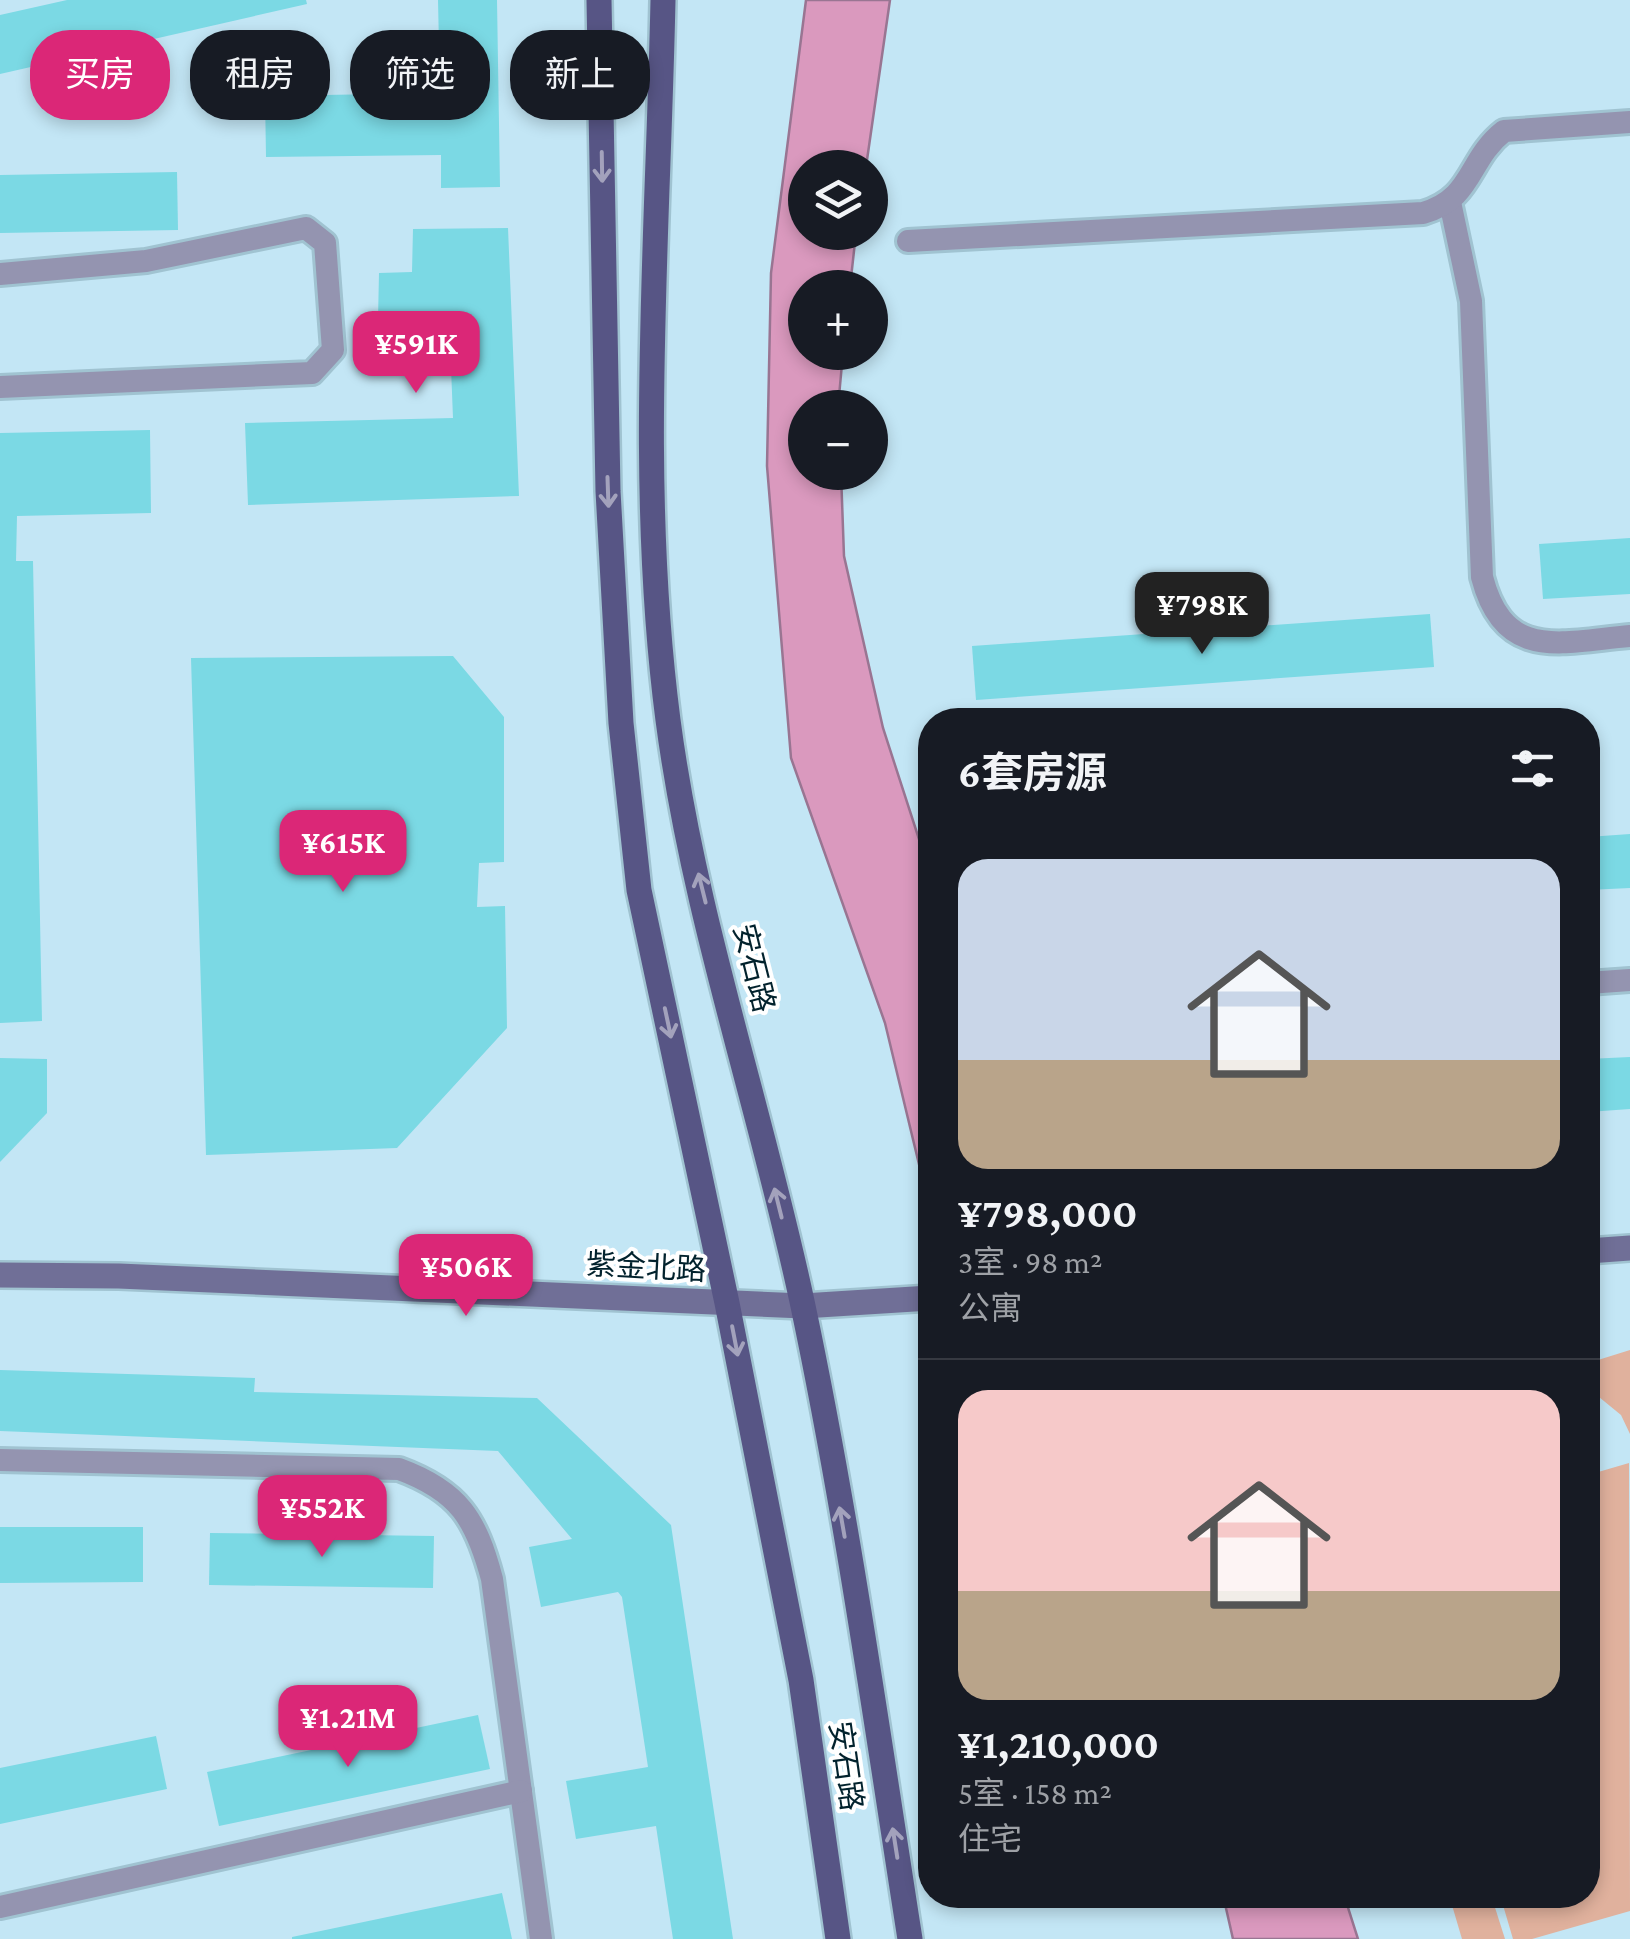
<!DOCTYPE html>
<html lang="zh">
<meta charset="utf-8">
<style>
:root{--surface:#171b24;--page:#20242c;--text:#f1f3f6;--muted:#9ea1a6;--line:#363941;--accent:#db2777}
body{margin:0;font-family:"Crimson Pro","Noto Sans SC",serif;background:var(--page);color:var(--text);height:100vh;display:flex;flex-direction:column;font-size:38px;white-space:nowrap}
*{box-sizing:border-box;margin:0}
p{font-size:32px;color:var(--muted)}
.icon{flex:none;width:55px;height:55px;fill:none;stroke:currentColor;stroke-width:2;stroke-linecap:round;stroke-linejoin:round}
.map{position:relative;flex:1;overflow:hidden}
.side{position:absolute;left:918px;top:708px;width:682px;height:1200px;display:flex;flex-direction:column;background:var(--surface);border-radius:40px;box-shadow:0 5px 15px #0003}
.side>*{flex:none}
.top-card{position:absolute;left:30px;top:30px;width:738px;height:90px;display:flex;gap:20px}
.fabs{position:absolute;left:788px;top:150px;display:grid;gap:20px}
.fabs a{display:grid;place-items:center;width:100px;height:100px;border-radius:50%;background:var(--surface);box-shadow:0 5px 15px #0003;font-size:50px}
.price{position:absolute;translate:-50% -85px;padding:0 22px;border-radius:20px;background:var(--accent);color:#fff;font-size:32px;line-height:65px;filter:drop-shadow(0 2px 5px #0008)}
.price::after{content:'';position:absolute;left:50%;top:60px;width:30px;height:22px;margin-left:-15px;background:inherit;clip-path:polygon(0 0,100% 0,50% 100%)}
.price.active{background:#222;color:#fff}
ul{padding:0;list-style:none}
li{display:grid;align-content:center;gap:20px;height:530px;padding:0 40px}
li+li{border-top:2px solid var(--line)}
li span{display:grid;place-items:center;height:310px;border-radius:30px;color:#555}
li>.icon{margin-inline-start:auto}
span .icon{width:180px;height:180px;fill:#fffc;stroke-width:1}
li b{font-size:42px}
h2{display:flex;justify-content:space-between;align-items:center;height:120px;padding:0 40px;font-size:42px}
.chip{padding:0 35px;border-radius:40px;background:var(--surface);box-shadow:0 5px 15px #0003;font-size:35px;line-height:90px}
.chip.active{background:var(--accent);color:#fff}
.map>svg:first-child{display:block}
.green{fill:#e0b19d}
.water{fill:#da99be;stroke:#997592;stroke-width:2.5}
.building{fill:#7bd9e4}
.lines{fill:none;stroke-linecap:round;stroke-linejoin:round}
.lane-casing{stroke:#a0c3d1;stroke-width:28}
.secondary-casing{stroke:#a0c3d1;stroke-width:30}
.primary-casing{stroke:#a0c3d1;stroke-width:30}
.lane{stroke:#9494b0;stroke-width:22}
.secondary{stroke:#706f97;stroke-width:25}
.primary{stroke:#575585;stroke-width:25}
.oneway{stroke:#a3a2bc}
.labels{text-anchor:middle;stroke-width:8;stroke-linejoin:round;paint-order:stroke}
.street-label{font-size:30px;fill:#02222d;stroke:#fff}
</style>
<div class="map">
<svg width="1630" height="1939" viewBox="0 0 1630 1939">
<rect width="100%" height="100%" fill="#c3e6f5"/>
<!-- green -->
<g class="green">
<path d="M 1630,1350 L 1630,1434 L 1621,1415 L 1588,1388 L 1588,1353 L 1598,1360 Z"/>
<path d="M 1629,1463 L 1630,1911 L 1532,1939 L 1513,1939 L 1500,1895 L 1588,1895 L 1588,1475 Z"/>
<path d="M 1449,1895 L 1491,1895 L 1505,1939 L 1462,1939 Z"/>
</g>
<!-- water -->
<g class="water">
<path d="M 806,0 L 890,0 L 866,167 L 805,168 L 805,232 L 856,233 L 850,287 L 805,288 L 805,352 L 843,353 L 838,407 L 805,408 L 805,472 L 841,473 L 844,556 L 883,728 L 930,873 L 930,1210 L 885,1023 L 791,758 L 767,466 L 771,273 Z"/>
<path d="M 1223,1895 L 1344,1895 L 1358,1939 L 1233,1939 Z"/>
</g>
<!-- building -->
<g class="building">
<path d="M 67,0 L 306,0 L 307,4 L 0,74 L 0,15 Z"/>
<path d="M 438,0 L 497,0 L 500,187 L 441,188 L 441,155 L 266,157 L 265,96 L 440,93 Z"/>
<path d="M 177,172 L 178,230 L 0,233 L 0,175 Z"/>
<path d="M 508,228 L 519,496 L 248,505 L 245,423 L 453,418 L 449,317 L 378,319 L 379,273 L 412,272 L 413,229 Z"/>
<path d="M 150,430 L 151,513 L 17,516 L 16,561 L 33,561 L 42,1021 L 0,1023 L 0,433 Z"/>
<path d="M 1630,538 L 1630,594 L 1543,599 L 1539,544 Z"/>
<path d="M 1430,614 L 1434,667 L 976,700 L 972,646 Z"/>
<path d="M 453,656 L 504,717 L 504,862 L 479,863 L 477,907 L 505,906 L 507,1028 L 397,1148 L 206,1155 L 191,658 Z"/>
<path d="M 1630,834 L 1630,888 L 1588,890 L 1588,837 Z"/>
<path d="M 1630,1057 L 1630,1109 L 1588,1112 L 1588,1059 Z"/>
<path d="M 0,1058 L 47,1059 L 47,1113 L 0,1162 Z"/>
<path d="M 0,1370 L 255,1378 L 254,1392 L 537,1398 L 671,1525 L 733,1939 L 673,1939 L 656,1826 L 576,1839 L 566,1781 L 648,1767 L 622,1597 L 618,1592 L 541,1607 L 529,1547 L 572,1539 L 498,1451 L 0,1431 Z"/>
<path d="M 0,1527 L 143,1527 L 143,1582 L 0,1583 Z"/>
<path d="M 210,1533 L 434,1536 L 433,1588 L 209,1585 Z"/>
<path d="M 478,1715 L 490,1769 L 219,1826 L 207,1772 Z"/>
<path d="M 156,1736 L 167,1789 L 0,1824 L 0,1768 Z"/>
<path d="M 502,1893 L 512,1939 L 292,1939 L 292,1937 Z"/>
</g>
<g class="lines">
<!-- lane casing -->
<g class="lane-casing">
<g id="lane">
<path d="M 1450,202 L 1471,301 L 1482,577 C 1504,662 1560,642 1630,636"/>
<path d="M 908,241 L 1423,213 C 1474,198 1467,160 1504,131 L 1630,122"/>
<path d="M 0,274 L 146,261 L 306,228 L 325,243 L 333,350 L 312,373 L 0,387"/>
<path d="M 1588,983 L 1630,980"/>
<path d="M 0,1460 L 399,1469 C 459,1491 476,1519 492,1579 L 541,1939"/>
<path d="M 0,1907 L 521,1791"/>
</g>
</g>
<!-- secondary casing -->
<g class="secondary-casing">
<g id="secondary">
<path d="M 1588,1251 L 1630,1248"/>
<path d="M 0,1275 L 119,1276 L 803,1306 L 930,1298"/>
</g>
</g>
<!-- primary casing -->
<g class="primary-casing">
<g id="primary">
<path d="M 599,0 L 608,491 L 621,723 L 639,890 L 727,1303 L 801,1680 L 838,1939"/>
<path d="M 663,0 C 658,239 637,482 668,720 C 694,918 762,1111 803,1306 C 847,1515 877,1728 910,1939"/>
</g>
</g>
<!-- lane -->
<use href="#lane" class="lane"/>
<!-- secondary -->
<use href="#secondary" class="secondary"/>
<!-- primary -->
<use href="#primary" class="primary"/>
</g>
<!-- one-way arrows -->
<defs><path id="oneway-shaft" d="M-6 0H5M1.5-3L5.5 0L1.5 3" fill="none" stroke-width="1.6" stroke-linecap="round" stroke-linejoin="round" transform="scale(2.5)"/></defs>
<g class="oneway">
<use href="#oneway-shaft" transform="translate(602 167) rotate(89)"/>
<use href="#oneway-shaft" transform="translate(608 492) rotate(88)"/>
<use href="#oneway-shaft" transform="translate(702 888) rotate(-104)"/>
<use href="#oneway-shaft" transform="translate(668 1023) rotate(78)"/>
<use href="#oneway-shaft" transform="translate(778 1203) rotate(-104)"/>
<use href="#oneway-shaft" transform="translate(735 1341) rotate(79)"/>
<use href="#oneway-shaft" transform="translate(842 1522) rotate(-100)"/>
<use href="#oneway-shaft" transform="translate(895 1843) rotate(-99)"/>
</g>
<g class="labels">
<!-- street labels -->
<g class="street-label">
<text transform="translate(754 968) rotate(76)" y="10">安石路</text>
<text transform="translate(646 1267) rotate(3)" y="10">紫金北路</text>
<text transform="translate(846 1766) rotate(82)" y="10">安石路</text>
</g>
</g>
</svg>
<div class="fabs">
<a><svg class="icon" aria-label="layers" viewBox="0 0 24 24"><path d="M12 4l9 5-9 5-9-5zM3 14l9 5 9-5"/></svg></a>
<a>+</a>
<a>−</a>
</div>
<b class="price" style="left:416px;top:396px">¥591K</b>
<b class="price active" style="left:1202px;top:657px">¥798K</b>
<b class="price" style="left:343px;top:895px">¥615K</b>
<b class="price" style="left:466px;top:1319px">¥506K</b>
<b class="price" style="left:322px;top:1560px">¥552K</b>
<b class="price" style="left:348px;top:1770px">¥1.21M</b>
<div class="top-card">
<a class="chip active">买房</a>
<a class="chip">租房</a>
<a class="chip">筛选</a>
<a class="chip">新上</a>
</div>
<section class="side">
<h2>6套房源<svg class="icon" aria-label="filters" viewBox="0 0 24 24"><path d="M4 7h16M4 17h16"/><circle cx="9" cy="7" r="2"/><circle cx="15" cy="17" r="2"/></svg></h2>
<ul>
<li><span style="background:linear-gradient(#c9d6e8 65%,#b9a48a 0)"><svg class="icon" aria-label="home" viewBox="0 0 24 24"><path d="M3 11l9-7 9 7M6 9v11h12V9"/></svg></span><div><b>¥798,000</b><p>3室 · 98 m²</p><p>公寓</p></div></li>
<li><span style="background:linear-gradient(#f6c9c9 65%,#b9a48a 0)"><svg class="icon" aria-label="home" viewBox="0 0 24 24"><path d="M3 11l9-7 9 7M6 9v11h12V9"/></svg></span><div><b>¥1,210,000</b><p>5室 · 158 m²</p><p>住宅</p></div></li>
</ul>
</section>
</div>
